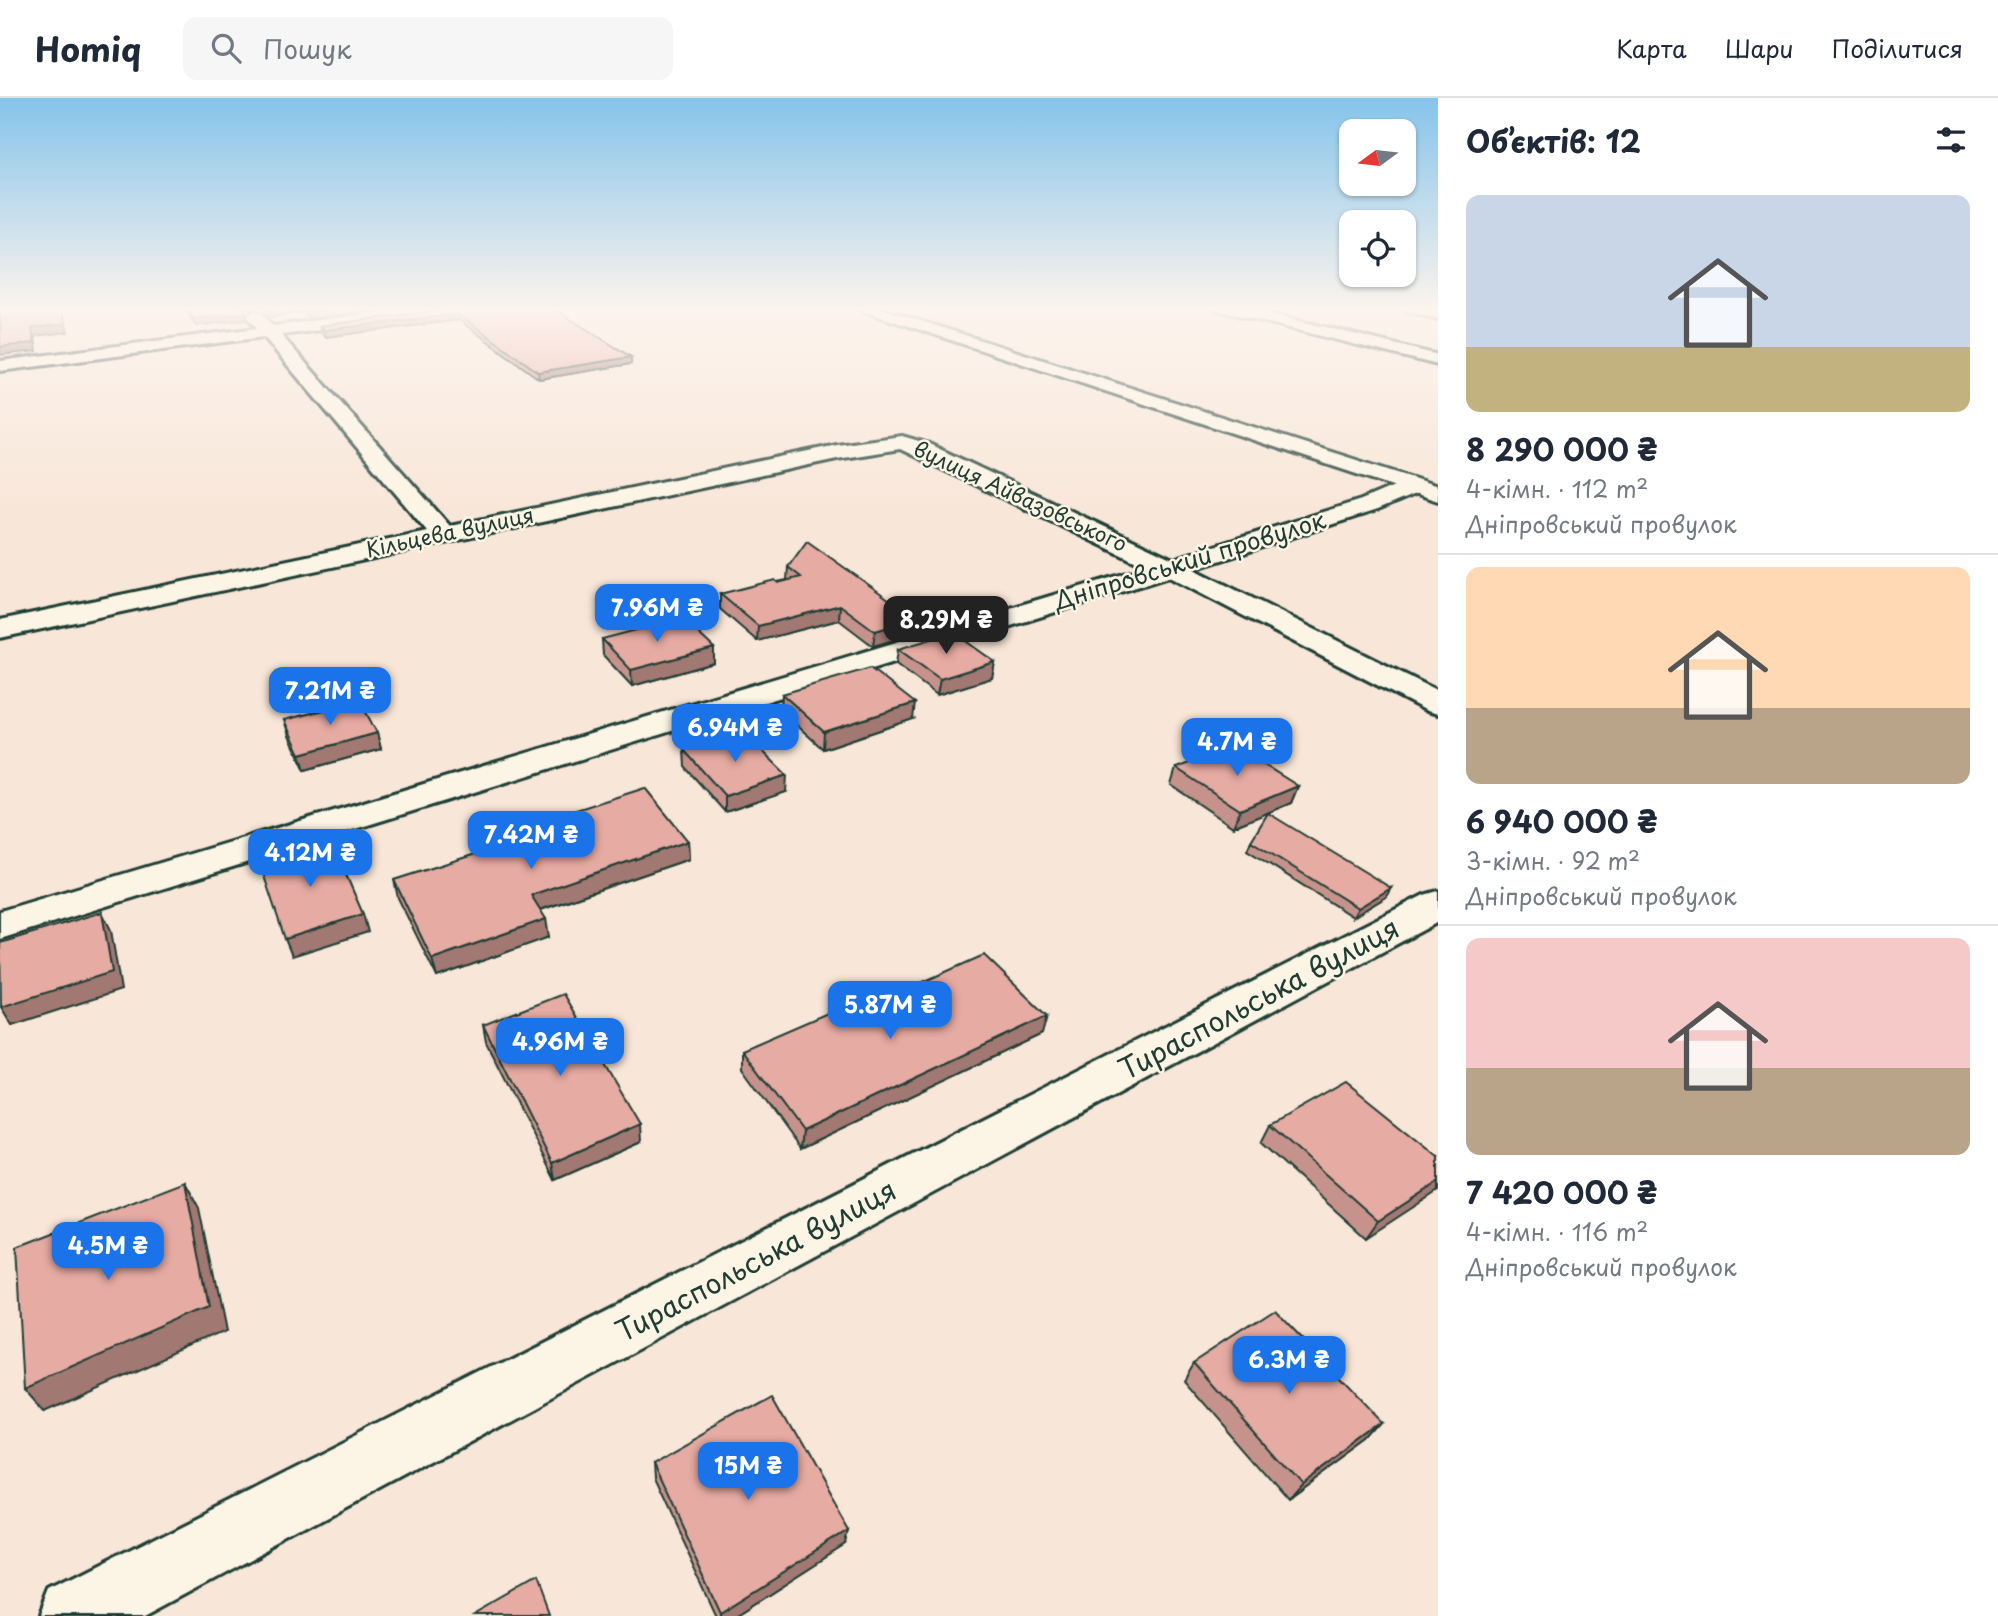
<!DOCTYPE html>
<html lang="uk">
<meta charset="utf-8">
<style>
:root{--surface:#fff;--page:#f6f6f7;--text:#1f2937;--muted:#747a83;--line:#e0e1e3;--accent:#1a73e8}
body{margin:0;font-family:"Playpen Sans",sans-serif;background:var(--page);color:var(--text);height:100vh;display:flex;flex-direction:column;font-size:26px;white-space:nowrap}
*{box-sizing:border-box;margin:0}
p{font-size:23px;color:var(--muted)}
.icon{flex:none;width:38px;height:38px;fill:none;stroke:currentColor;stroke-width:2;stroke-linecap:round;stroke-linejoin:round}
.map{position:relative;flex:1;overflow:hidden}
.panel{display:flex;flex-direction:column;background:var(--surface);width:560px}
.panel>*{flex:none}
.needle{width:46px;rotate:255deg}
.controls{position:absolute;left:1339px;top:21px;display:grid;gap:14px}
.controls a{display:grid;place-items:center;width:77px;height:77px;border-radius:14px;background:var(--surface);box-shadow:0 2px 5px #0004;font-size:35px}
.price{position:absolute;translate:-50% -60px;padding:0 16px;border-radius:14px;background:var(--accent);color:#fff;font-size:23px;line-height:46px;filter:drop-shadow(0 2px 4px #0008)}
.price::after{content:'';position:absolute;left:50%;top:42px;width:21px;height:16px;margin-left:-10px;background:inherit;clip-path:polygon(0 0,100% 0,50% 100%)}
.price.on{background:#222;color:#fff}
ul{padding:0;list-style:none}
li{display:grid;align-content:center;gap:14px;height:371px;padding:0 28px}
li+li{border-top:2px solid var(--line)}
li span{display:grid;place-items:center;height:217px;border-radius:14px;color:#555}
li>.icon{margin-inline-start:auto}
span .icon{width:126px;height:126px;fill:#fffc;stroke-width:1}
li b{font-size:30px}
h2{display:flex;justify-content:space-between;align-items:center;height:84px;padding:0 28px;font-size:30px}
header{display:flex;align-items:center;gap:42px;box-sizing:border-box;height:98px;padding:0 35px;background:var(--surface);border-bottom:2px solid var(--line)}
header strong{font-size:33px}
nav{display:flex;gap:38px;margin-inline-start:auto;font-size:24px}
.search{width:490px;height:63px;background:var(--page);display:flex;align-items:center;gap:18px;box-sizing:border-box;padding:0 24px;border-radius:14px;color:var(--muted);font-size:26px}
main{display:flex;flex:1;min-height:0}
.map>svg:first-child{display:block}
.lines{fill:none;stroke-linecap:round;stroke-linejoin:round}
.street-casing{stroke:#1f3d34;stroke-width:6}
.highway-casing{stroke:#1f3d34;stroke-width:6}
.street{fill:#fcf5e5;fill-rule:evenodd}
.highway{fill:#fcf5e5;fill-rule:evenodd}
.wall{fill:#c6938c;stroke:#1f3d34;stroke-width:2}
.shaded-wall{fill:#a17872;stroke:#1f3d34;stroke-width:2}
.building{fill:#e6aba3;stroke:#1f3d34;stroke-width:2}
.labels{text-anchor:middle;stroke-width:5;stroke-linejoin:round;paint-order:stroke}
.far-street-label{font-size:21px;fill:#1f3d34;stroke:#fcf5e5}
.street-label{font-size:24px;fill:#1f3d34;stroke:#fcf5e5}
.near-street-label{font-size:28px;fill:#1f3d34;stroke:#fcf5e5}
</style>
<header>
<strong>Homiq</strong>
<div class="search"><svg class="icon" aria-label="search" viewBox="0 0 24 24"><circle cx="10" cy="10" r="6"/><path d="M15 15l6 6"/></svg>Пошук</div>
<nav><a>Карта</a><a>Шари</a><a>Поділитися</a></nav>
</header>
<main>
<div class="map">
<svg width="1438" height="1518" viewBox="0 0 1438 1518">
<rect width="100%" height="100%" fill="#f8e6d8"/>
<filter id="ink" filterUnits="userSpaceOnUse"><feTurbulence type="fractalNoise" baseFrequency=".0143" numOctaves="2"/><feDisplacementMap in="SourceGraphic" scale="14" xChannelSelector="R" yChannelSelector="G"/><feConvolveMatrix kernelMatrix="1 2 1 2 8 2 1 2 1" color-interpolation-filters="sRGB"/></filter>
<g filter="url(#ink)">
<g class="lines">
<!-- street casing -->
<g class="street-casing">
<g id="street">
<path d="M 421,209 L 470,209 L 462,214 L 281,237 L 450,428 L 837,347 L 902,338 L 929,346 L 1173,461 L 1361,402 L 1406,383 L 1422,383 L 1426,388 L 1422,393 L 1377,412 L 1194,471 L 1438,593 L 1438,616 L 1427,613 L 1169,479 L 0,841 L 0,813 L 1147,469 L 900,351 L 837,361 L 0,540 L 0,522 L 427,433 L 264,239 L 0,273 L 0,263 L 257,230 L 247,218 L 255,213 L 261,215 L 273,228 Z"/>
<path d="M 1215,209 L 1244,209 L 1438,257 L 1438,267 L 1217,212 Z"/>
<path d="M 1401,209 L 1438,211 L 1438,221 L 1403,212 Z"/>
<path d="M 1438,793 L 1438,824 L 145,1518 L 39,1518 L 49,1493 L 1424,797 Z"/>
</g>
</g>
<!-- highway casing -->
<g class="highway-casing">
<path id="highway" d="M 851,209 L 877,209 L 1438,388 L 1438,403 Z"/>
</g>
<!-- street -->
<use href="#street" class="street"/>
<!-- highway -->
<use href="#highway" class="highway"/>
</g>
<!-- wall -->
<g class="wall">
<path d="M 184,209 L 397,209 L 309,221 L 303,214 L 268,219 L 256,211 L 246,216 L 246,221 L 196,228 Z"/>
<path d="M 462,209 L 631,259 L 631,266 L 539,281 L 459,222 L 325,239 L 321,235 L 320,228 Z"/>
<path d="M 788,469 L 915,536 L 873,548 L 839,522 L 757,543 L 720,511 L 720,496 L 787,482 Z"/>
<path d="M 602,541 L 714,550 L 714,565 L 632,588 L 603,557 Z"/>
<path d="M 948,543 L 995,564 L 992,580 L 937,597 L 896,566 L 898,551 Z"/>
<path d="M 782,596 L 913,621 L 823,651 L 781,613 Z"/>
<path d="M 284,622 L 377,635 L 381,651 L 305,672 L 289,638 Z"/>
<path d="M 684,652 L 786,694 L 725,714 L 685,669 Z"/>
<path d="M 1176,670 L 1298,688 L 1291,705 L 1233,729 L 1171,687 Z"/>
<path d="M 554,719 L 688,743 L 689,761 L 541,812 L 549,839 L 437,879 L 398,800 L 394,782 L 555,731 Z"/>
<path d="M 1251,743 L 1386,799 L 1353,819 L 1247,752 Z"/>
<path d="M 483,927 L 641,1044 L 555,1082 L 486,944 Z"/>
<path d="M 1042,936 L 800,1051 L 742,970 L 742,952 Z"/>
<path d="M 1270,1027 L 1438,1058 L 1366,1140 L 1261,1045 Z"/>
<path d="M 1194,1265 L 1384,1326 L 1370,1342 L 1288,1402 L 1184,1282 Z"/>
<path d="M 651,1365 L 846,1447 L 735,1518 L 716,1518 L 652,1380 Z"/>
</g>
<!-- shaded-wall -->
<g class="shaded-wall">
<path d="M 60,209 L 68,234 L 35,238 L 37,253 L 0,257 L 0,249 Z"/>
<path d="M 244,209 L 256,209 L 256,211 L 246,216 L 246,221 L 196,228 L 194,221 Z"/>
<path d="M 287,209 L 302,209 L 303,214 L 268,219 L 266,212 Z"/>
<path d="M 343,209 L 397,209 L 309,221 L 307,214 Z"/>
<path d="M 458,216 L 459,222 L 325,239 L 324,232 Z"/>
<path d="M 631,259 L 631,266 L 539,281 L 538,274 Z"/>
<path d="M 840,507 L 839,522 L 757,543 L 758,528 Z"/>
<path d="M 917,521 L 915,536 L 873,548 L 875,533 Z"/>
<path d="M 714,550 L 714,565 L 632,588 L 631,572 Z"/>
<path d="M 995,564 L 992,580 L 937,597 L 940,581 Z"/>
<path d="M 915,605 L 913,621 L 823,651 L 824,634 Z"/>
<path d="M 377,635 L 381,651 L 305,672 L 300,656 Z"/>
<path d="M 787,677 L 786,694 L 725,714 L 725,698 Z"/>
<path d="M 1298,688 L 1291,705 L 1233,729 L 1240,712 Z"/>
<path d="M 688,743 L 689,761 L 534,814 L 531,797 Z"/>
<path d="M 1391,790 L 1386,799 L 1353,819 L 1358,810 Z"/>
<path d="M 102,814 L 111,832 L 121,892 L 12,927 L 1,909 Z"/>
<path d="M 363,816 L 368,834 L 292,858 L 285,841 Z"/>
<path d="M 546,821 L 549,839 L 437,879 L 432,861 Z"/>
<path d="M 1047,918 L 1042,936 L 800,1051 L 802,1033 Z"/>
<path d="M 640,1026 L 641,1044 L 555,1082 L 552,1065 Z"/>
<path d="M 185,1084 L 199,1110 L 224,1234 L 45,1313 L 25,1290 Z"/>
<path d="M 1438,1084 L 1438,1093 L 1366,1140 L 1378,1123 Z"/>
<path d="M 1384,1326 L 1370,1342 L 1288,1402 L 1301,1387 Z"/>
<path d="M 849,1433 L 846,1447 L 735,1518 L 720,1518 L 720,1514 Z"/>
</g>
<!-- building -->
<g class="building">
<path d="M 4,209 L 60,209 L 65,226 L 32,230 L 34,245 L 0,249 L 0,210 Z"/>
<path d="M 186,209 L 244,209 L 245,215 L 194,221 Z"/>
<path d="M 263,209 L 287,209 L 266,212 Z"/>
<path d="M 303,209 L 343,209 L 307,214 Z"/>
<path d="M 462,209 L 551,209 L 631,259 L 538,274 L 458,216 L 324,232 L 320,228 Z"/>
<path d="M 807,443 L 917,521 L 875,533 L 840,507 L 758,528 L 720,496 L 775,482 L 778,485 L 801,479 L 788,469 Z"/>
<path d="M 682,520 L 714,550 L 631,572 L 602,541 Z"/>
<path d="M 941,538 L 948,543 L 960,539 L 995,564 L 940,581 L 898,551 Z"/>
<path d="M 870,570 L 915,605 L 824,634 L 782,596 Z"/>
<path d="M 360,603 L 377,635 L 300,656 L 284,622 Z"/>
<path d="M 743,634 L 787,677 L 725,698 L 684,652 Z"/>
<path d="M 1234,648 L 1298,688 L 1240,712 L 1176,670 Z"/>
<path d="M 645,690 L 688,743 L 531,797 L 546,821 L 432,861 L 394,782 L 561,729 L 554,719 Z"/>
<path d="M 1268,715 L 1391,790 L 1358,810 L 1251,743 Z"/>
<path d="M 331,742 L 363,816 L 285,841 L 259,763 Z"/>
<path d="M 102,814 L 112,874 L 1,909 L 0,845 Z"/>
<path d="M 984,857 L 1047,918 L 802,1033 L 742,952 L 830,914 L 837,922 Z"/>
<path d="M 563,896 L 640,1026 L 552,1065 L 483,927 Z"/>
<path d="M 1346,984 L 1438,1058 L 1438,1084 L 1378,1123 L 1270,1027 Z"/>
<path d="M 185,1084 L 209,1209 L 25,1290 L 17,1149 Z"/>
<path d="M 1275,1212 L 1384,1326 L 1301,1387 L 1194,1265 Z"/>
<path d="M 772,1297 L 849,1433 L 720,1514 L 651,1365 Z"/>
<path d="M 536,1483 L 549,1518 L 475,1518 Z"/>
</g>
</g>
<!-- sky -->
<linearGradient id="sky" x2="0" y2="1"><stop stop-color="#84c4eb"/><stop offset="0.5" stop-color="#fcf4ed"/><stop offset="1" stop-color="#fcf4ed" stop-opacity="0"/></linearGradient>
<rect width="1438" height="422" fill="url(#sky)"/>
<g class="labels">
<!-- far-street labels -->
<g class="far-street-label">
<text transform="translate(1020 399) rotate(25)" y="7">вулиця Айвазовського</text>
<text transform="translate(450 435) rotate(-12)" y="7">Кільцева вулиця</text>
</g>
<!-- street labels -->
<g class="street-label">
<text transform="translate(1190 463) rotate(-17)" y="8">Дніпровський провулок</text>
</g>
<!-- near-street labels -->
<g class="near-street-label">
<text transform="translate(1259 901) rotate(-28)" y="10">Тираспольська вулиця</text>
<text transform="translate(756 1163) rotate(-28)" y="10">Тираспольська вулиця</text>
</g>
</g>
</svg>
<div class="controls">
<a><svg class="needle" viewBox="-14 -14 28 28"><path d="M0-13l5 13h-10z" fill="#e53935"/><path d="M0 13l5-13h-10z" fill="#747a83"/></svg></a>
<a><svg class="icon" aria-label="locate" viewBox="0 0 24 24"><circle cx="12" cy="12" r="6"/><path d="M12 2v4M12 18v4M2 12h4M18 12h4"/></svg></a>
</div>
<b class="price" style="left:657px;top:546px">7.96M ₴</b>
<b class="price on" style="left:946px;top:558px">8.29M ₴</b>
<b class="price" style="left:330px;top:629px">7.21M ₴</b>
<b class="price" style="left:735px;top:666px">6.94M ₴</b>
<b class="price" style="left:1237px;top:680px">4.7M ₴</b>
<b class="price" style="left:531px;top:773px">7.42M ₴</b>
<b class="price" style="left:310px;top:791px">4.12M ₴</b>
<b class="price" style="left:890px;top:943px">5.87M ₴</b>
<b class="price" style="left:560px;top:980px">4.96M ₴</b>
<b class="price" style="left:108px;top:1184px">4.5M ₴</b>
<b class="price" style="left:1289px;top:1298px">6.3M ₴</b>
<b class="price" style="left:748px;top:1404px">15M ₴</b>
</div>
<section class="panel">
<h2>Об’єктів: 12<svg class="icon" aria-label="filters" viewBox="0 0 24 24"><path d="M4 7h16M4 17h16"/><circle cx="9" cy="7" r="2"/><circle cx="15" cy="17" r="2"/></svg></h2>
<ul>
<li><span style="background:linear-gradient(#c9d6e8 70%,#c2b280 0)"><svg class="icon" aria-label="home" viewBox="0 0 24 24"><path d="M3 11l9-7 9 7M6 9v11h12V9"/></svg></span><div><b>8 290 000 ₴</b><p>4-кімн. · 112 m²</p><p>Дніпровський провулок</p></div></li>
<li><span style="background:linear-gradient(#ffd9b3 65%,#b9a48a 0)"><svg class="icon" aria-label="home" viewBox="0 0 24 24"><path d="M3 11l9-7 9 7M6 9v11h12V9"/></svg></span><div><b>6 940 000 ₴</b><p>3-кімн. · 92 m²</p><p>Дніпровський провулок</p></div></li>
<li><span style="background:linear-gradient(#f6c9c9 60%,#b9a48a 0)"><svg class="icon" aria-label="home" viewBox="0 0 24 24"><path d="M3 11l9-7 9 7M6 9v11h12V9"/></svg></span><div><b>7 420 000 ₴</b><p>4-кімн. · 116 m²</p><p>Дніпровський провулок</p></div></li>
</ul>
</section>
</main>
